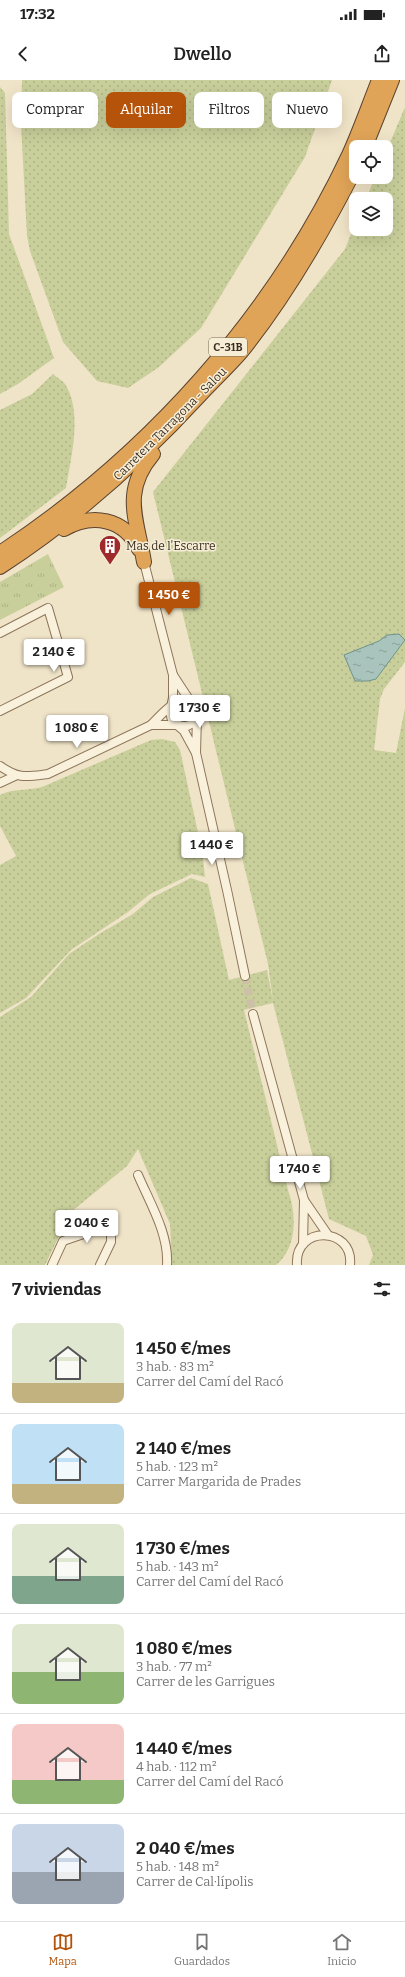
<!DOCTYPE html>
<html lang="es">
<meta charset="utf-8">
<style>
:root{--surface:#fff;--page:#f2f2f2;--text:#222;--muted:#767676;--line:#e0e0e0;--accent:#b45309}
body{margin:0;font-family:Bitter,serif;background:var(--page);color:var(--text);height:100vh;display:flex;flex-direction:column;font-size:15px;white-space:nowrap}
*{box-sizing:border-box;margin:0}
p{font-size:13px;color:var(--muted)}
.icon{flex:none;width:22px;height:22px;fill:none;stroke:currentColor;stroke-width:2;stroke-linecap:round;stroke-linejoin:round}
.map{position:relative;height:1185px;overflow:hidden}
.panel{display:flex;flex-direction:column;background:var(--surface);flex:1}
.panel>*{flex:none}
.hud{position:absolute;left:12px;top:12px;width:381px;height:36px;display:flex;gap:8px}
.buttons{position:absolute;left:349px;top:60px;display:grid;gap:8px}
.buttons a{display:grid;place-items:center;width:44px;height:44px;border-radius:8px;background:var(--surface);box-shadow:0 4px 16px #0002;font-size:20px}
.price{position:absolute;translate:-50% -34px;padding:0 9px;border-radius:4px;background:#fff;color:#222;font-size:13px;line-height:26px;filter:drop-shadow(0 1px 2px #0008)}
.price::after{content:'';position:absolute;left:50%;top:24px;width:12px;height:9px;margin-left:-6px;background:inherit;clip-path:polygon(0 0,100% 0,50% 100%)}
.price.current{background:var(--accent);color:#fff}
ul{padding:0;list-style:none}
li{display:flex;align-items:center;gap:12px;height:100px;padding:0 12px}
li+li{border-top:1px solid var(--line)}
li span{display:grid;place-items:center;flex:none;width:112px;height:80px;border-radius:8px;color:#555}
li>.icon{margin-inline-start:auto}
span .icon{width:48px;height:48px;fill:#fffc;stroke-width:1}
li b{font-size:17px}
h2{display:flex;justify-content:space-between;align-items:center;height:48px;padding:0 12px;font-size:17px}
.chip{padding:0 14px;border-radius:8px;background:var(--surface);box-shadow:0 4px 16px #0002;font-size:14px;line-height:36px}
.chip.current{background:var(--accent);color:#fff}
.status{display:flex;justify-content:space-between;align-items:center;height:28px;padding:0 20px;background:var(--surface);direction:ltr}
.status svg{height:11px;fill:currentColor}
header{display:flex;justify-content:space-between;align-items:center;height:52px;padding:0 12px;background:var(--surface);font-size:18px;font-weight:600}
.tabs{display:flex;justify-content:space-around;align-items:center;height:56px;border-top:1px solid var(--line);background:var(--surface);font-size:11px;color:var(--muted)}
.tabs a{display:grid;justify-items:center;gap:2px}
.tabs .current{color:var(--accent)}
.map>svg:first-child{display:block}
.grass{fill:url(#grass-dots)}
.park{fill:url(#park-tufts)}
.water{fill:url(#water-ripples);stroke:#6f938a}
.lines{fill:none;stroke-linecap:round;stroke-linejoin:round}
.street-tunnel{stroke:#ccc0a6;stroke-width:8;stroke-dasharray:8 4;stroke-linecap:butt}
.street-casing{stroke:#8d765c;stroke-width:10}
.highway-casing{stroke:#5b4430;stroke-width:16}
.street{stroke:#faf1dc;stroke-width:8}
.highway{stroke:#e0a458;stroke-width:14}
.labels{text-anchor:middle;stroke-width:3;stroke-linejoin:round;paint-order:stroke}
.shield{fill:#f7eed8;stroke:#756857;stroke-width:1}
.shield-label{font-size:11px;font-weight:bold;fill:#3d2e20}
.street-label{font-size:12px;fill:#3d2e20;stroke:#f7eed8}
.poi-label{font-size:12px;fill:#3d2e20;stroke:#f7eed8;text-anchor:start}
</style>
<div class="status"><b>17:32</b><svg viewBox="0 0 49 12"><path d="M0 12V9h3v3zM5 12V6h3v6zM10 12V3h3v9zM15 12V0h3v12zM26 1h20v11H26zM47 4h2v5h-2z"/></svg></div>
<header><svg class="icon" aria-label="back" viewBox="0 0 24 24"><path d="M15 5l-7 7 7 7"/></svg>Dwello<svg class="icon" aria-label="share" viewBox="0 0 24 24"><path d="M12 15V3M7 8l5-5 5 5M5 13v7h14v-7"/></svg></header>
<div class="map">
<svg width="405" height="1185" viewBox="0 0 405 1185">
<defs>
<pattern id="grass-dots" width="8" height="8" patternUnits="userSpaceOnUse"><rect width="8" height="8" fill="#c9cf9b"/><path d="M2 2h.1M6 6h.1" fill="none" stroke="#aeb285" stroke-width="1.8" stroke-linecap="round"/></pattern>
<pattern id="park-tufts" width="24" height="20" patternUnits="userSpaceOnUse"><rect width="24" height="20" fill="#c9cf9b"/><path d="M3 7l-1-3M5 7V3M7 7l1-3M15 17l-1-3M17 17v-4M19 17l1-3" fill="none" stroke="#aeb285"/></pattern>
<pattern id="water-ripples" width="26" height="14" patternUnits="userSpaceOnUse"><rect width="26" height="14" fill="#a9c4bc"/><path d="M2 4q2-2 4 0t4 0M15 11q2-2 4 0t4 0" fill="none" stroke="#8ba098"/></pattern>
</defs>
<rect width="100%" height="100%" fill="#f0e4c8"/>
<!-- grass -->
<g class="grass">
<path d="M 22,0 L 332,0 L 305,77 L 201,248 L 159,287 L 128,308 L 97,301 L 63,262 L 30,171 L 27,156 L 21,44 Z"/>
<path d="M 0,7 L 5,13 L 9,154 L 54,278 L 18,304 L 0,314 Z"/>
<path d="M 405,27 L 405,582 L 384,609 L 380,619 L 374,670 L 396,673 L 405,628 L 405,1185 L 369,1185 L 373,1175 L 366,1156 L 329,1139 L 273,923 L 244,930 L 288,1110 C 297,1135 297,1168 276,1185 L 172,1185 L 170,1144 L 138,1069 L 127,1086 L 71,1132 L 45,1185 L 0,1185 L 0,937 L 31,917 L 69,874 L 99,854 L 133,834 L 153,817 L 191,798 L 208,804 L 229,900 L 267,890 L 273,921 L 268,884 L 153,412 L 345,169 L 356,142 L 356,149 L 386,149 L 386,119 L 366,119 L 375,97 L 386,97 L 386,72 Z"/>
<path d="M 53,294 C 56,297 62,300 65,304 C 83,332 71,377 66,408 L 0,458 L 0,330 L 32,314 Z"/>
<path d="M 162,659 L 175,662 L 180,670 L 202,771 L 205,797 L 192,794 L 150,814 L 128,832 L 71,870 L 26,918 L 0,933 L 0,785 L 16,776 L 0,746 L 0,715 C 15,708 26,711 42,707 L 151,660 Z"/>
</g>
<!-- park -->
<path class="park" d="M 48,474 L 64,507 L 0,540 L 0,502 Z"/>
<!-- water -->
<path class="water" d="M 399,554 L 405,560 L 376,599 L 368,601 L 355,601 L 344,575 L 379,561 L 387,555 Z"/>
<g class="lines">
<!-- street-tunnel -->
<path class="street-tunnel" d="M 245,896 L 253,934"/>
<!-- street casing -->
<g class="street-casing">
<g id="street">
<path d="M 144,482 L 173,595"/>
<path d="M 0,553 L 48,528 L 68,597 L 0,631"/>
<path d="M 175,623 C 169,630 169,640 177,644 C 201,656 203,612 179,621 C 169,625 159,637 151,645 L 179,645"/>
<path d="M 171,627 L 173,618 L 173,595 L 190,621"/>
<path d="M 177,645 L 184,651 L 196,673 L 197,637"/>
<path d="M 196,673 L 227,810 L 245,896"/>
<path d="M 0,686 C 19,699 25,697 48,694 L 151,645"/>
<path d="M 0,703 L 15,696"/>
<path d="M 253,934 L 304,1120"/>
<path d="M 138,1095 C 150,1123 169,1154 167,1185"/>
<path d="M 303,1164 L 304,1120 L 328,1155"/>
<path d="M 52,1185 L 63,1161 L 104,1147 L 111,1150 L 111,1162 L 100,1185"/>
<path d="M 297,1185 C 294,1145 354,1146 350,1185"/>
</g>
</g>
<!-- highway casing -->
<g class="highway-casing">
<g id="highway">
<path d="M 365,67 L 392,0"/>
<path d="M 64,449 C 92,433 124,438 139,469"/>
<path d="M 0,473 C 149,375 273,236 349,75 C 360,51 369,25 379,0"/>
<path d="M 144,482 C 137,439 121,412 153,374"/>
<path d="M 0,487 C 74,439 139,381 199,316 C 213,301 228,287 241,272 C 287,215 323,152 356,87"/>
</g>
</g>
<!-- street -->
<use href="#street" class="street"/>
<!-- highway -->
<use href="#highway" class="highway"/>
</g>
<!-- icons -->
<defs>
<g id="building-pin" transform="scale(1.15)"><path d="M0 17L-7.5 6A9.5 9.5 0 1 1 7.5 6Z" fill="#9e2a2b" stroke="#f7eed8"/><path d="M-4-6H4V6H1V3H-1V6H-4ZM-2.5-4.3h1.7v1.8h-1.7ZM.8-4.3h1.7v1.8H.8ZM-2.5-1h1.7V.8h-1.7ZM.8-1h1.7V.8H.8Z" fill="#fff"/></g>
</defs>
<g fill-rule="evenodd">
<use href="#building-pin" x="110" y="466"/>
</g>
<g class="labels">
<!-- shield labels -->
<rect class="shield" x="209" y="258" width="38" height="18" rx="3"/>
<g class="shield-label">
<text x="228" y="271">C-31B</text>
</g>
<!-- street labels -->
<g class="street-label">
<text transform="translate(170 344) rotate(-45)" y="4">Carretera Tarragona - Salou</text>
</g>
<!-- poi labels -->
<g class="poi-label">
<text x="126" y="470">Mas de l'Escarre</text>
</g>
</g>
</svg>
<div class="buttons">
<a><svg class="icon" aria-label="locate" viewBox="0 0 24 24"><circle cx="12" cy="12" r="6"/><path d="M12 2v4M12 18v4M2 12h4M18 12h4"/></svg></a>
<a><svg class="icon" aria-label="layers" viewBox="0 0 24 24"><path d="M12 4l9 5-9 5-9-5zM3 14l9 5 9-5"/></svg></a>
</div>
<b class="price current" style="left:169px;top:536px">1 450 €</b>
<b class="price" style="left:54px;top:593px">2 140 €</b>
<b class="price" style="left:200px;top:649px">1 730 €</b>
<b class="price" style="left:77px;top:669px">1 080 €</b>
<b class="price" style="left:212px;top:786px">1 440 €</b>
<b class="price" style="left:300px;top:1110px">1 740 €</b>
<b class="price" style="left:87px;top:1164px">2 040 €</b>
<div class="hud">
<a class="chip">Comprar</a>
<a class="chip current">Alquilar</a>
<a class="chip">Filtros</a>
<a class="chip">Nuevo</a>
</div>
</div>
<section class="panel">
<h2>7 viviendas<svg class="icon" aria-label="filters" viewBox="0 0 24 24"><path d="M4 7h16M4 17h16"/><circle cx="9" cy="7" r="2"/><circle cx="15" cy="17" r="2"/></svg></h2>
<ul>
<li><span style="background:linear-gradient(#dfe7d0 75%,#c2b280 0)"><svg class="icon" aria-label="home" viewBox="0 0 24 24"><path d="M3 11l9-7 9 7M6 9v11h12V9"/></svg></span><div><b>1 450 €/mes</b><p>3 hab. · 83 m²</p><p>Carrer del Camí del Racó</p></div></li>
<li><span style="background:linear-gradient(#bfe0f5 75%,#c2b280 0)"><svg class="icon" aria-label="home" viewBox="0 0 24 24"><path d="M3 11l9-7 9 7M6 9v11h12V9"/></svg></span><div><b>2 140 €/mes</b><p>5 hab. · 123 m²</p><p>Carrer Margarida de Prades</p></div></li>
<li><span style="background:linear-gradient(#dfe7d0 65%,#7fa58c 0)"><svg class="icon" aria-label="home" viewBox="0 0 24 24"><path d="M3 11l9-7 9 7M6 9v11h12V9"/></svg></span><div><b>1 730 €/mes</b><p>5 hab. · 143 m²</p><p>Carrer del Camí del Racó</p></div></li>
<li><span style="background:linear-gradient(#dfe7d0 60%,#8fb573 0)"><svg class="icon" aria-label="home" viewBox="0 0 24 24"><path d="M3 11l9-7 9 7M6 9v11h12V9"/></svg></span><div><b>1 080 €/mes</b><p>3 hab. · 77 m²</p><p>Carrer de les Garrigues</p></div></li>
<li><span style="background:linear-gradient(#f6c9c9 70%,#8fb573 0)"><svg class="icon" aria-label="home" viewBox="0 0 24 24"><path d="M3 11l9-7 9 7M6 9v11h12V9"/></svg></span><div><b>1 440 €/mes</b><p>4 hab. · 112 m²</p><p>Carrer del Camí del Racó</p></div></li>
<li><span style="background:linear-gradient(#c9d6e8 60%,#9aa5b1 0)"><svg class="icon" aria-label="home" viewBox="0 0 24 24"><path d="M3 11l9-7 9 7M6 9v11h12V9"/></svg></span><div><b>2 040 €/mes</b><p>5 hab. · 148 m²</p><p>Carrer de Cal·lípolis</p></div></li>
</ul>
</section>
<nav class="tabs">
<a class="current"><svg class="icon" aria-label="map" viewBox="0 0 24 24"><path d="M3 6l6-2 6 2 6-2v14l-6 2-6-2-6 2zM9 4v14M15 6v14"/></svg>Mapa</a>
<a><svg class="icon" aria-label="saved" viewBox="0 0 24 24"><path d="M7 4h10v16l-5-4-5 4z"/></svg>Guardados</a>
<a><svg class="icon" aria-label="home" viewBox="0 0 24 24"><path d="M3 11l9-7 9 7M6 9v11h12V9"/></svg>Inicio</a>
</nav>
